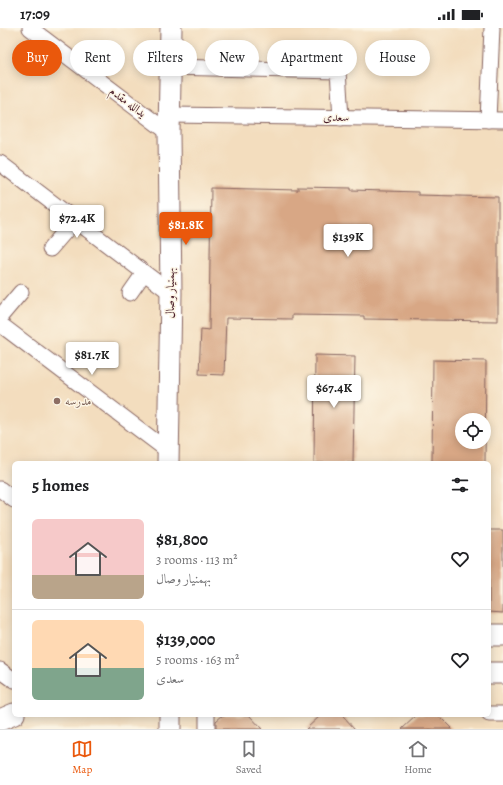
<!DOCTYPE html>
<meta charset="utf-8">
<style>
:root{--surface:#fff;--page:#f6f6f6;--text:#202124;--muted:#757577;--line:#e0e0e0;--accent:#ea580c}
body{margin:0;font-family:Alegreya,Amiri,serif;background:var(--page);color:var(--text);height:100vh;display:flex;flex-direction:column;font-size:15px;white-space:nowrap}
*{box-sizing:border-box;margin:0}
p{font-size:13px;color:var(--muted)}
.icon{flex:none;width:22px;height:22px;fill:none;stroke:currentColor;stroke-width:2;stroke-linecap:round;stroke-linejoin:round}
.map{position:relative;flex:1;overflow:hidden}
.details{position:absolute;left:12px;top:433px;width:479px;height:256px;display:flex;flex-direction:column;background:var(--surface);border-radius:6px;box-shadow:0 2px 10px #0003}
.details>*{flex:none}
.top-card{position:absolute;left:12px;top:12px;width:479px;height:36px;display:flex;gap:8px}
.fabs{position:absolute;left:455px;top:385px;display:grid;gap:8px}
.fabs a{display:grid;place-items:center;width:36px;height:36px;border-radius:50%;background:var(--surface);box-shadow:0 2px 10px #0003;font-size:20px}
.price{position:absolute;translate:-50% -34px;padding:0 9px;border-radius:4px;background:#fff;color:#222;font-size:13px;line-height:26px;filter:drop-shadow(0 1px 2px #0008)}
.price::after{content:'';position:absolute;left:50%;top:24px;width:12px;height:9px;margin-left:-6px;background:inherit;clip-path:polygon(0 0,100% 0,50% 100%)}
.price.active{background:var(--accent);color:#fff}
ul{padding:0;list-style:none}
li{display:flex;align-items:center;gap:12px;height:100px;padding:0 20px}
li+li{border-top:1px solid var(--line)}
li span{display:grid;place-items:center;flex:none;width:112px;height:80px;border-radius:6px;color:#555}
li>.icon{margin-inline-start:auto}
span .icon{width:48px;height:48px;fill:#fffc;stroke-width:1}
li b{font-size:17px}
h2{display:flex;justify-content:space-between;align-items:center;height:48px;padding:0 20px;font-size:17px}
.chip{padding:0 14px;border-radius:18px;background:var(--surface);box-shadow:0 2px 10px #0003;font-size:14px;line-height:36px}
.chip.active{background:var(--accent);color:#fff}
.status{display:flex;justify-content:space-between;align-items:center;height:28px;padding:0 20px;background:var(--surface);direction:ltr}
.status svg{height:11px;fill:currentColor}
.menu{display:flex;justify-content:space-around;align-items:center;height:56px;border-top:1px solid var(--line);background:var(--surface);font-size:11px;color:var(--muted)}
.menu a{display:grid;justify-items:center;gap:2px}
.menu .active{color:var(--accent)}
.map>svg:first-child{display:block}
.building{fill:#d8a785;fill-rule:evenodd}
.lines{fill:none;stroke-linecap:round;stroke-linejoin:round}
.street-casing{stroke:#85625e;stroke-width:17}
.secondary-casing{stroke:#85625e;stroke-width:23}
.street{stroke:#fff;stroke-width:15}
.secondary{stroke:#fff;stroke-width:21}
.education-dot{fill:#8d6e63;stroke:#fcf5e5;stroke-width:1.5}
.labels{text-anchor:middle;stroke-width:3;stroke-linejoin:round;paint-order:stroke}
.street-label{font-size:12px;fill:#4a1f2b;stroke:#fcf5e5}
.education-label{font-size:12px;fill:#785e54;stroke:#fcf5e5;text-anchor:start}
</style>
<div class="status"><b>17:09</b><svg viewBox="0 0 49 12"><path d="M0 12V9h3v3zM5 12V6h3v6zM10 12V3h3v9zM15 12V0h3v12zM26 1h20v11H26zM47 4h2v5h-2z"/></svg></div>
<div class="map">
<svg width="503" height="701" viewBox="0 0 503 701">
<rect width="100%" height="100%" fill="#fcf5e5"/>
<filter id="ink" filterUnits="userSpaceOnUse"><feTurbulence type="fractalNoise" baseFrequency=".025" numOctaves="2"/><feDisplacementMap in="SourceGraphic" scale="8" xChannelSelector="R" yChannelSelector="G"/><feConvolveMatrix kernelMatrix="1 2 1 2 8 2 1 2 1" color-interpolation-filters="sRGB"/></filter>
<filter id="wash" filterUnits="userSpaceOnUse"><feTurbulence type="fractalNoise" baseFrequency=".012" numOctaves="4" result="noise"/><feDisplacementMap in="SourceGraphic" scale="16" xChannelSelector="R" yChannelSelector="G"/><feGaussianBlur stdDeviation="0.9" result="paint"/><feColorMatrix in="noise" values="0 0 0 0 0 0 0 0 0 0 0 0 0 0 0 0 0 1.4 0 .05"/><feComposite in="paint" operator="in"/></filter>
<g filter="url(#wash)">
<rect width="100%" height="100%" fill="#f3ddbe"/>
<g id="blocks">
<!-- building -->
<g class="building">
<path d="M 298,159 L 351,160 L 351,162 L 418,164 L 418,167 L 498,169 L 498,293 L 364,291 L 364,288 L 292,287 L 292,291 L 226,290 L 224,347 L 199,346 L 201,301 L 209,302 L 211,160 L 298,162 Z"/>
<path d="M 315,327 L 355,328 L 353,435 L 314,435 Z"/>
<path d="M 433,332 L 486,333 L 485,435 L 432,435 ZM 462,392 L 484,392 L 484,414 L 462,414 Z"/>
<path d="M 489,502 L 503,502 L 503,585 L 489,584 Z"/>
<path d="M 223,687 L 249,687 L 262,701 L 216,701 L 216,693 Z"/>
<path d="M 321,687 L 342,687 L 355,701 L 306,701 Z"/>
<path d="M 417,687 L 438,687 L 452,701 L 402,701 Z"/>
</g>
</g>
</g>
<g filter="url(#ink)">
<use href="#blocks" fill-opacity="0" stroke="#85625e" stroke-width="1"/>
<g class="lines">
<!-- street casing -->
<g class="street-casing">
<g id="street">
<path d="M 30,0 L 169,105"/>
<path d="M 170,39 L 338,43 L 341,90"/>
<path d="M 170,87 L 503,92"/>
<path d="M 488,92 L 492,0"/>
<path d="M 0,135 L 171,265"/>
<path d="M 50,221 L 75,192"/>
<path d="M 130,265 L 144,245"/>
<path d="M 0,289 L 21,264"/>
<path d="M 0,296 L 168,423"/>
<path d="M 0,461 L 14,472"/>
<path d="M 0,642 L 14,652"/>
<path d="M 489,686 L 503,686"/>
<path d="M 207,687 L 207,701"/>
</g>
</g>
<!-- secondary casing -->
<g class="secondary-casing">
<g id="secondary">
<path d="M 168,435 L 171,265 L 169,105 L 171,0"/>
<path d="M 489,607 L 503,607"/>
<path d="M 489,645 L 503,645"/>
<path d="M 170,687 L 170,701"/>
<path d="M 0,692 L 14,686"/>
</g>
</g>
<!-- street -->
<use href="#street" class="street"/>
<!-- secondary -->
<use href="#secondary" class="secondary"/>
</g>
</g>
<!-- markers -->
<circle class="education-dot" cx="57" cy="373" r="4"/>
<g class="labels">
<!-- street labels -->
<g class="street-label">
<text transform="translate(128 74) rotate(37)" y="4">یدالله مقدم</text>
<text transform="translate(336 89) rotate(1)" y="4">سعدی</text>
<text transform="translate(170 265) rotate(-90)" y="4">بهمنیار وصال</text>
</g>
<!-- education labels -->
<g class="education-label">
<text x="65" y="377">مدرسه</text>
</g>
</g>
</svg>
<div class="fabs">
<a><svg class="icon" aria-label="locate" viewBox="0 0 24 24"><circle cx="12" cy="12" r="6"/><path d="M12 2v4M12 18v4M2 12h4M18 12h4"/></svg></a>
</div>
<b class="price" style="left:77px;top:211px">$72.4K</b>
<b class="price active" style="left:186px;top:218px">$81.8K</b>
<b class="price" style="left:348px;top:230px">$139K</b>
<b class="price" style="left:92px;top:348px">$81.7K</b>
<b class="price" style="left:334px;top:381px">$67.4K</b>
<div class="top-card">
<a class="chip active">Buy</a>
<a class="chip">Rent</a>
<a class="chip">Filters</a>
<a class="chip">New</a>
<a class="chip">Apartment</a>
<a class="chip">House</a>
</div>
<section class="details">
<h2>5 homes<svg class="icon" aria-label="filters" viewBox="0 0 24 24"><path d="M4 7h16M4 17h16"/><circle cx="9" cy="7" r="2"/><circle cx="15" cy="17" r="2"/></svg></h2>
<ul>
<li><span style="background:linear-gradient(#f6c9c9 70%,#b9a48a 0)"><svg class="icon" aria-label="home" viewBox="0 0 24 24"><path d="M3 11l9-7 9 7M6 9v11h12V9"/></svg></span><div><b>$81,800</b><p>3 rooms · 113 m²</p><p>بهمنیار وصال</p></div><svg class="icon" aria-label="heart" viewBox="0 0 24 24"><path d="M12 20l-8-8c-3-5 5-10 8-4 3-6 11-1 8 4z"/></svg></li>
<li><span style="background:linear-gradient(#ffd9b3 60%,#7fa58c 0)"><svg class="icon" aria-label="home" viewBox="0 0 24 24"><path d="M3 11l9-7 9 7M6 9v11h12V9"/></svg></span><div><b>$139,000</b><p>5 rooms · 163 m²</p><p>سعدی</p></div><svg class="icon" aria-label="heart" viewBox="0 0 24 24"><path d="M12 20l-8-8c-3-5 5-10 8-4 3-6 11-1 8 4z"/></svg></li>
</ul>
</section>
</div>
<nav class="menu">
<a class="active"><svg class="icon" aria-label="map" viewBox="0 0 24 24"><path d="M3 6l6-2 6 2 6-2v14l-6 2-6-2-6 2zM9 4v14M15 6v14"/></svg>Map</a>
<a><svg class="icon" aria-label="saved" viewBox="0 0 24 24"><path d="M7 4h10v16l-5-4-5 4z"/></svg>Saved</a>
<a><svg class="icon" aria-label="home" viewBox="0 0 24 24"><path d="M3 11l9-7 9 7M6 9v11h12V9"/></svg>Home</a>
</nav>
